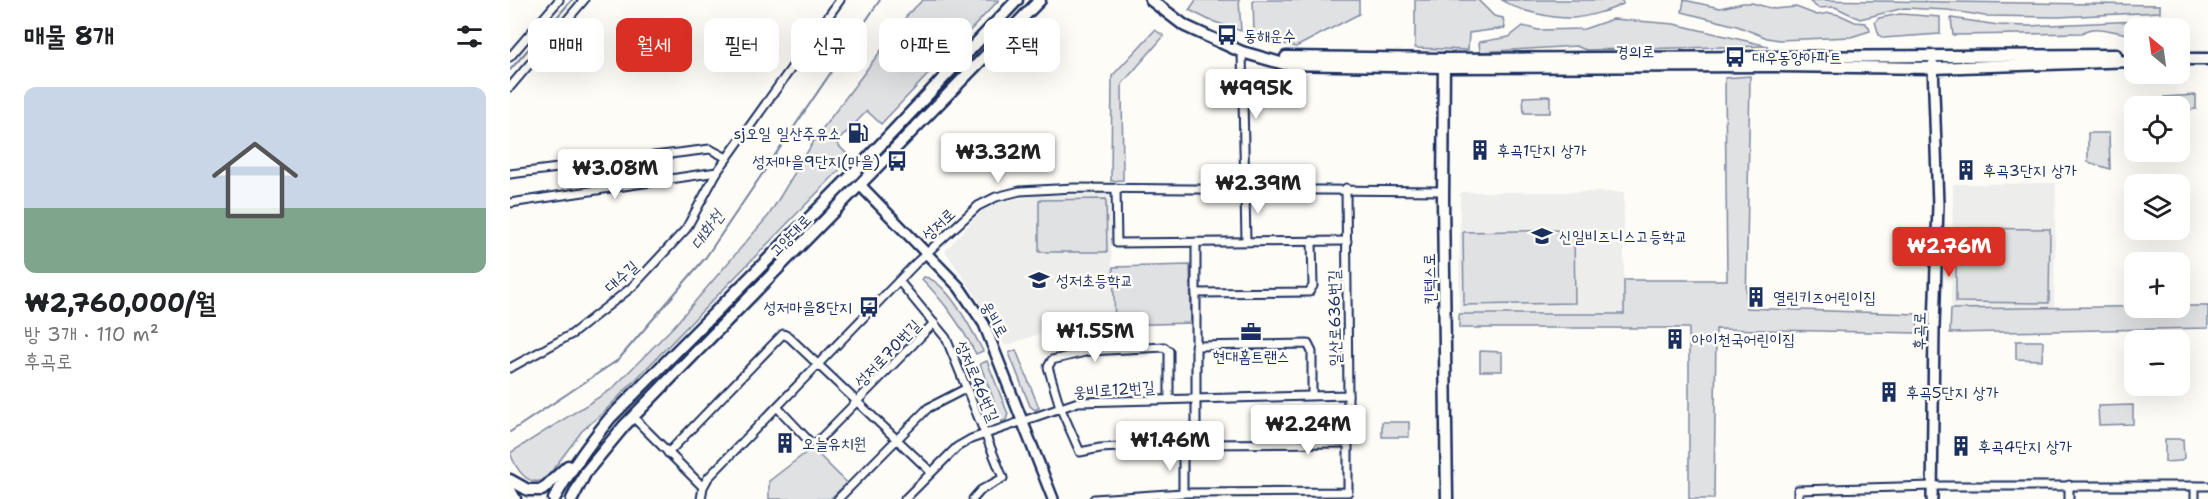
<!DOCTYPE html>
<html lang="ko">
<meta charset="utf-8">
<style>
:root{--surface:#fff;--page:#f6f6f6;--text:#202124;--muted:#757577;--line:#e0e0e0;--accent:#d93025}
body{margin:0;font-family:"Shantell Sans","Poor Story",sans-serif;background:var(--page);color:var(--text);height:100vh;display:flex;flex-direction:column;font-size:22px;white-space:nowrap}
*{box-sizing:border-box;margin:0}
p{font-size:20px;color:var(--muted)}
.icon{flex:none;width:33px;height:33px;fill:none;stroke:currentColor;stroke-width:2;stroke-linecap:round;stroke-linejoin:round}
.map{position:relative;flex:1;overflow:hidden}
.drawer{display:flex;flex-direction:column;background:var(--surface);width:510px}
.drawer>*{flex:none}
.top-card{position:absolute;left:18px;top:18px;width:570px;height:54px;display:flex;gap:12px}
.needle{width:39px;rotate:331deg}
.buttons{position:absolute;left:1614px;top:18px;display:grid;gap:12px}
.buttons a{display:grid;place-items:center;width:66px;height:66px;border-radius:12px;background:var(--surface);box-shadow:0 6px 24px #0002;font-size:30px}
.price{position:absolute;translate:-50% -51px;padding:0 14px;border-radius:6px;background:#fff;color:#222;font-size:20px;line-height:39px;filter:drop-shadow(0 2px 3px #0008)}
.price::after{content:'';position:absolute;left:50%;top:36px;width:18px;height:14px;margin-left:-9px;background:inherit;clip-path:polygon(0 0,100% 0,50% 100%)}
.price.on{background:var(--accent);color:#fff}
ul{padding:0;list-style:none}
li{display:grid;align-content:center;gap:12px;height:318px;padding:0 24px}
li+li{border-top:2px solid var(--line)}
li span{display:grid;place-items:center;height:186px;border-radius:12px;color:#555}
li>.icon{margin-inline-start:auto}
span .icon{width:108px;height:108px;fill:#fffc;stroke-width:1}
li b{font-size:26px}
h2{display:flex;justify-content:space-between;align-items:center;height:72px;padding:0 24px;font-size:26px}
.chip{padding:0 21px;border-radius:12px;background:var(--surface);box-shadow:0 6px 24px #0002;font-size:21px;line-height:54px}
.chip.on{background:var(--accent);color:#fff}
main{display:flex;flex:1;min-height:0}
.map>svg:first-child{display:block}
.built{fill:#edeeec}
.green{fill:#e0e1e3;stroke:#7e88a0;stroke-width:1.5}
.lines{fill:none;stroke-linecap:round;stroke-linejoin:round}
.stream{stroke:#76819c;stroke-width:2}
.minor-casing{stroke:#1b2f5e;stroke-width:11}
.tertiary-casing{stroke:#1b2f5e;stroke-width:14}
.secondary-casing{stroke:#1b2f5e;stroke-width:15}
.primary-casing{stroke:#1b2f5e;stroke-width:15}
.minor{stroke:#fdfcf7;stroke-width:7}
.tertiary{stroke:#fdfcf7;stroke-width:9}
.secondary{stroke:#fdfcf7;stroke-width:10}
.primary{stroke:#fdfcf7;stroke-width:10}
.labels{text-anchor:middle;stroke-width:5;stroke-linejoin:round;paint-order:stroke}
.poi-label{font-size:16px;fill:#1b2f5e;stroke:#fdfcf7;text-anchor:start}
.street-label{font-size:16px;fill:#1b2f5e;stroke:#fdfcf7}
.water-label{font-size:18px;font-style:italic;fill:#49587d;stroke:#fdfcf7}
</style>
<main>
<section class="drawer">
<h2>매물 8개<svg class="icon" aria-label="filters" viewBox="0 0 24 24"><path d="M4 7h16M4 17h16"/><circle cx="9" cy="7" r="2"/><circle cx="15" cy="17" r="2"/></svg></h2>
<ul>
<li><span style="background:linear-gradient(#c9d6e8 65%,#7fa58c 0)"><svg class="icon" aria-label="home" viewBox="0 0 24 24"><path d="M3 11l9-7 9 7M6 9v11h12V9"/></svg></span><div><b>₩2,760,000/월</b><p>방 3개 · 110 m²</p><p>후곡로</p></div></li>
</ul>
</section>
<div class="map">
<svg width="1698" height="499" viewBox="0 0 1698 499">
<rect width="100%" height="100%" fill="#fdfcf7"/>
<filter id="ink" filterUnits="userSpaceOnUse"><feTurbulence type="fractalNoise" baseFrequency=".0167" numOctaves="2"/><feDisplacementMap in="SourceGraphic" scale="12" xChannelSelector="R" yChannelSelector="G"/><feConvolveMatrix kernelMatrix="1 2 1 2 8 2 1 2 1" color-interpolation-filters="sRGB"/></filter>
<g filter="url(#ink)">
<!-- built -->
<g class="built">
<path d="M 1546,183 L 1544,308 L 1441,309 L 1443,184 Z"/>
<path d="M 950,192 L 1114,192 L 1114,314 L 949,314 Z"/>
<path d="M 599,194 L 604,316 L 555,325 L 495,346 L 464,293 L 435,251 L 471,211 L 491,202 L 528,195 Z"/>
</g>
<!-- green -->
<g class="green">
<path d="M 413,0 L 489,0 L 371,124 L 357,111 L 326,143 L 341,158 L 95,411 L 72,431 L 35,480 C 16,487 6,468 0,453 L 102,389 L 164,326 L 259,215 L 307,136 L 399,13 Z"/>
<path d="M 686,0 L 729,0 L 731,31 L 699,20 L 679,10 Z"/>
<path d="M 743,0 L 849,0 L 849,14 L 786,47 L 753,39 L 744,33 Z"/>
<path d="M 905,0 L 968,0 L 984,16 L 993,18 L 995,28 L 959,33 L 958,50 L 905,48 Z"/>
<path d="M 992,0 L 1112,0 L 1113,4 C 1102,10 1076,17 1063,18 C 1045,19 1006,11 992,0 Z"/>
<path d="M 1174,0 L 1210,8 L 1233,3 L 1242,3 L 1264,9 L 1286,7 L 1307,15 L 1320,13 L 1330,15 L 1345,22 L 1355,23 L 1359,27 L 1360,31 L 1341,37 L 1269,40 L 1257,38 L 1227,26 L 1172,12 Z"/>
<path d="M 1298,0 L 1650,5 L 1650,12 L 1548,17 L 1475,16 L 1438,10 L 1394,8 L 1350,19 L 1325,7 L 1308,8 Z"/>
<path d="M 1390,14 L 1430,17 L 1430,34 L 1373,38 L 1369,35 L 1365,22 L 1369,18 Z"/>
<path d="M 1441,18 L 1488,25 L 1518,26 L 1650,20 L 1654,23 L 1652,28 L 1624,28 L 1624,35 C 1609,34 1585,23 1572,33 L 1443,35 Z"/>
<path d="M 1103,19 L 1164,24 L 1258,46 L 1076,50 L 1066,46 L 970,52 L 969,42 L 999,37 L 1013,26 L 1028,30 L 1074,29 Z"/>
<path d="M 645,30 L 654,36 L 612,84 L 613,180 L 601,181 L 602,76 Z"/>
<path d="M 1240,76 L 1236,308 L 1407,314 L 1408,333 L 1206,329 L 1204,499 L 1179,499 L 1179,328 L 949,328 L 949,314 L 1114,314 L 1114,280 L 1217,280 L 1215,78 Z"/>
<path d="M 1686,95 L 1686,109 L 1670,111 L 1670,106 L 1654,106 L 1654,97 Z"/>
<path d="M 1040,96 L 1040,113 L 1014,113 L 1013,97 Z"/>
<path d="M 1578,133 L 1599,133 L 1600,169 L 1578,162 Z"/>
<path d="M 596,199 L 597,252 L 529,252 L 529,200 Z"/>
<path d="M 1446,228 L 1540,229 L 1539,303 L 1446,302 Z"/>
<path d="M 1064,230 L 1065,303 L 954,305 L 953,232 Z"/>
<path d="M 680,265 L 681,323 L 605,325 L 603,267 Z"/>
<path d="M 414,277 C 437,280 463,332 473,351 L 466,354 C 450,324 435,303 412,279 Z"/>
<path d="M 1670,306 L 1698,306 L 1698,328 L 1440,333 L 1441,309 Z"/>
<path d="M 1506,341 L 1533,341 L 1532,360 L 1506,359 Z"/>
<path d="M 506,350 L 529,408 L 525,410 L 520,406 L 499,353 Z"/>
<path d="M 970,351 L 992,352 L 992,371 L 970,371 Z"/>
<path d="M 477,361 L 498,414 L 496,420 L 492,422 L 470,364 Z"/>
<path d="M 1623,405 L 1623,424 L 1589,425 L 1588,406 Z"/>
<rect x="872" y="422" width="27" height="15"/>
<path d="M 1655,439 L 1673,439 L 1674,458 L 1670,461 L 1655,462 Z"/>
<path d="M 302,448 L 337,483 L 320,499 L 259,499 L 259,481 Z"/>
</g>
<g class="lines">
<!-- stream -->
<g class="stream">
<path d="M 0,70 L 62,0"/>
<path d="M 0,432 L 108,360 L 196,257 L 370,0"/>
</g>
<!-- minor casing -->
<g class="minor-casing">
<g id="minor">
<path d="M 732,52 L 736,241"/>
<path d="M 0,57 L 49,0"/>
<path d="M 0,87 L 74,0"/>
<path d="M 0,174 L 200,149 L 217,158"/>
<path d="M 606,188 L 607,243 L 837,241"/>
<path d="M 0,203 L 207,172"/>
<path d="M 686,242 L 686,437 L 692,444 L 838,443 L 838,395"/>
<path d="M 389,281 L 436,338 L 493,478 L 471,490 L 463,499"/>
<path d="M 686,293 L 799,292 L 803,286 L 802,241"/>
<path d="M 685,346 L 798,344 L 802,352 L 802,395"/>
<path d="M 0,368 L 62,334 L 122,287 L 176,229 L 207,172 L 330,0"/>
<path d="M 659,399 L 659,351 L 654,347 L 579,351 L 542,360 L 538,367 L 550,407 L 570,452 L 590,448 L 667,444 L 673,450 L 673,493"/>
<path d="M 267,407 L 300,442 L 306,443 L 424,323"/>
<path d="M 123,417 L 193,487"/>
<path d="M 158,453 L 273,334 L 279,337 L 421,472"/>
<path d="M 1559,485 L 1559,499"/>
<path d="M 1685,486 L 1685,499"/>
<path d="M 191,499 L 193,487 L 198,478 L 407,262 L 468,206 L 486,197 L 510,191 L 564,188 L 933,191"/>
<path d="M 328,499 L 418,408 L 457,388"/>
<path d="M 395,499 L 447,447 L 461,439 L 568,402 L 838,395 L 836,188"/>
<path d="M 584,499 L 673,493 L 838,492 L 838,443"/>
<path d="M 1288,499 L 1288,490 L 1422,486 L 1698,486"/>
</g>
</g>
<!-- tertiary casing -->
<g class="tertiary-casing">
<g id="tertiary">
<path d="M 350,185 L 449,287 L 474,324 L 543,499"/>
<path d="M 1422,499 L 1424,328 L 1428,205 L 1423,64"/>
</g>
</g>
<!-- secondary casing -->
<g class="secondary-casing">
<g id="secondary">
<path d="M 934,59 L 933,199 L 937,499"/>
<path d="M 0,490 L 5,499"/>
</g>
</g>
<!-- primary casing -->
<g class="primary-casing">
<g id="primary">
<path d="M 641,0 L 675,26 L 732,52 L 774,64 L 934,67 L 1267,66 L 1423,68 L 1624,61"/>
<path d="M 776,57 L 934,59 L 1606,55"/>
<path d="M 1670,59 L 1698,59"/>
<path d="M 0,480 L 18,490 L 32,490 L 58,466"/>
<path d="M 44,499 C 60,470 79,444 100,418 L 342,175 L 507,0"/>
<path d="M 62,499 L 76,472 L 114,426 L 530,0"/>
</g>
</g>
<!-- minor -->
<use href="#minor" class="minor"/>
<!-- tertiary -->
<use href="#tertiary" class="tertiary"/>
<!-- secondary -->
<use href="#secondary" class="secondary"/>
<!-- primary -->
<use href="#primary" class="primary"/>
</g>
</g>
<!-- icons -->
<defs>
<g id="bus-bare" transform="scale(1.62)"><path d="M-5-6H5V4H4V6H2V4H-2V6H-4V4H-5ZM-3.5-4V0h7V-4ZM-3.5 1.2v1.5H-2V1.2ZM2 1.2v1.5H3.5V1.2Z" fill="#1b2f5e" stroke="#fdfcf7" stroke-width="2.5" paint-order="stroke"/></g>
<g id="fuel-bare" transform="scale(1.62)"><path d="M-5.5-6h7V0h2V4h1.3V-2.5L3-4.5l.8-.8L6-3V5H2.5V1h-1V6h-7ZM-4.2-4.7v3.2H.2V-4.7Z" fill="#1b2f5e" stroke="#fdfcf7" stroke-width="2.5" paint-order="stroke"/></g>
<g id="building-bare" transform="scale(1.62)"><path d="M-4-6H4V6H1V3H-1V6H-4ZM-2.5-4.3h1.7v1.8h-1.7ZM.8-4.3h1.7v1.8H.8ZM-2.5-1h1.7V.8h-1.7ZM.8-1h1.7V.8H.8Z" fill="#1b2f5e" stroke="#fdfcf7" stroke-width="2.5" paint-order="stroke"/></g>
<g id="school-bare" transform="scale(1.62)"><path d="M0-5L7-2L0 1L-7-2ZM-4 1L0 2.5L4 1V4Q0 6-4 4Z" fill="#1b2f5e" stroke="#fdfcf7" stroke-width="2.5" paint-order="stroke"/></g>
<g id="office-bare" transform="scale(1.62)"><path d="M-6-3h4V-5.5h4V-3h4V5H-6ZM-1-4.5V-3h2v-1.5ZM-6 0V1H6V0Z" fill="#1b2f5e" stroke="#fdfcf7" stroke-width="2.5" paint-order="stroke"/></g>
</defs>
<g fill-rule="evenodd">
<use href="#bus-bare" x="717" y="35"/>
<use href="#bus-bare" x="1225" y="57"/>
<use href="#fuel-bare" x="348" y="133"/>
<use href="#building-bare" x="970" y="150"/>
<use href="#bus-bare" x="387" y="161"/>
<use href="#building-bare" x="1456" y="170"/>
<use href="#school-bare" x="1032" y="236"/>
<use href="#school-bare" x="529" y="280"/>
<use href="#building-bare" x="1246" y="297"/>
<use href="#bus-bare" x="359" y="307"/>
<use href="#office-bare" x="741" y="332"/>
<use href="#building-bare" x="1165" y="339"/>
<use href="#building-bare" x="1379" y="392"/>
<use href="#building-bare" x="275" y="443"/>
<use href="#building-bare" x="1451" y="446"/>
</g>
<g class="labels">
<!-- poi labels -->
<g class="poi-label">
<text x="734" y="41">동해운수</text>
<text x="1242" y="63">대우동양아파트</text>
<text x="331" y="139" text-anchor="end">sj오일 일산주유소</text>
<text x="987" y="156">후곡1단지 상가</text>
<text x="370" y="167" text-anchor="end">성저마을9단지(마을)</text>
<text x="1473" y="176">후곡3단지 상가</text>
<text x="1049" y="242">신일비즈니스고등학교</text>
<text x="546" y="286">성저초등학교</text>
<text x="1263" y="303">열린키즈어린이집</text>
<text x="342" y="313" text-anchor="end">성저마을8단지</text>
<text x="1182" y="345">아이천국어린이집</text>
<text x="741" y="362" text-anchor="middle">현대홈트랜스</text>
<text x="1396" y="398">후곡5단지 상가</text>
<text x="292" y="449">오늘유치원</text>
<text x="1468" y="452">후곡4단지 상가</text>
</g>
<!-- street labels -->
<g class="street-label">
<text x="1125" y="57">경의로</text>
<text transform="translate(428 224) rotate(-43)" y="6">성저로</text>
<text transform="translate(280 235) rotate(-46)" y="6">고양대로</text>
<text transform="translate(111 276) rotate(-42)" y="6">대수길</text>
<text transform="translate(919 279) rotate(-91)" y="6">킨텍스로</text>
<text transform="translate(824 318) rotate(-91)" y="6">일산로636번길</text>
<text transform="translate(485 319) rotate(61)" y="6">웅비로</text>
<text transform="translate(1409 331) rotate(-89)" y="6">후곡로</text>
<text transform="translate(377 353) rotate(-46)" y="6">성저로70번길</text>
<text transform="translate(468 381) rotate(67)" y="6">성저로46번길</text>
<text transform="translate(604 389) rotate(-4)" y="6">웅비로12번길</text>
</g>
<!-- water labels -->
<g class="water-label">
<text transform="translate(197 230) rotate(-55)" y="6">대화천</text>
</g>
</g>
</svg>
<div class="buttons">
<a><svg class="needle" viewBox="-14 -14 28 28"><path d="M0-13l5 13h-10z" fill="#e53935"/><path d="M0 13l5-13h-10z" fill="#757577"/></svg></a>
<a><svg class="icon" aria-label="locate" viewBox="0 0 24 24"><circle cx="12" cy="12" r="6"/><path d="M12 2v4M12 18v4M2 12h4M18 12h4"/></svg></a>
<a><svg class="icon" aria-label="layers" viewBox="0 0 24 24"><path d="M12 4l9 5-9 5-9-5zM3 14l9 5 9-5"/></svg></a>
<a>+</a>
<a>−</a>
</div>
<b class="price" style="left:746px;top:120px">₩995K</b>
<b class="price" style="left:488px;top:184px">₩3.32M</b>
<b class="price" style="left:105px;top:200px">₩3.08M</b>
<b class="price" style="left:748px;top:215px">₩2.39M</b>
<b class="price on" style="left:1439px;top:278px">₩2.76M</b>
<b class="price" style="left:585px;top:363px">₩1.55M</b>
<b class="price" style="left:798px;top:456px">₩2.24M</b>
<b class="price" style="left:660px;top:472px">₩1.46M</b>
<div class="top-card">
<a class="chip">매매</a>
<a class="chip on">월세</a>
<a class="chip">필터</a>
<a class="chip">신규</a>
<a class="chip">아파트</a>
<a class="chip">주택</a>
</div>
</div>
</main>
